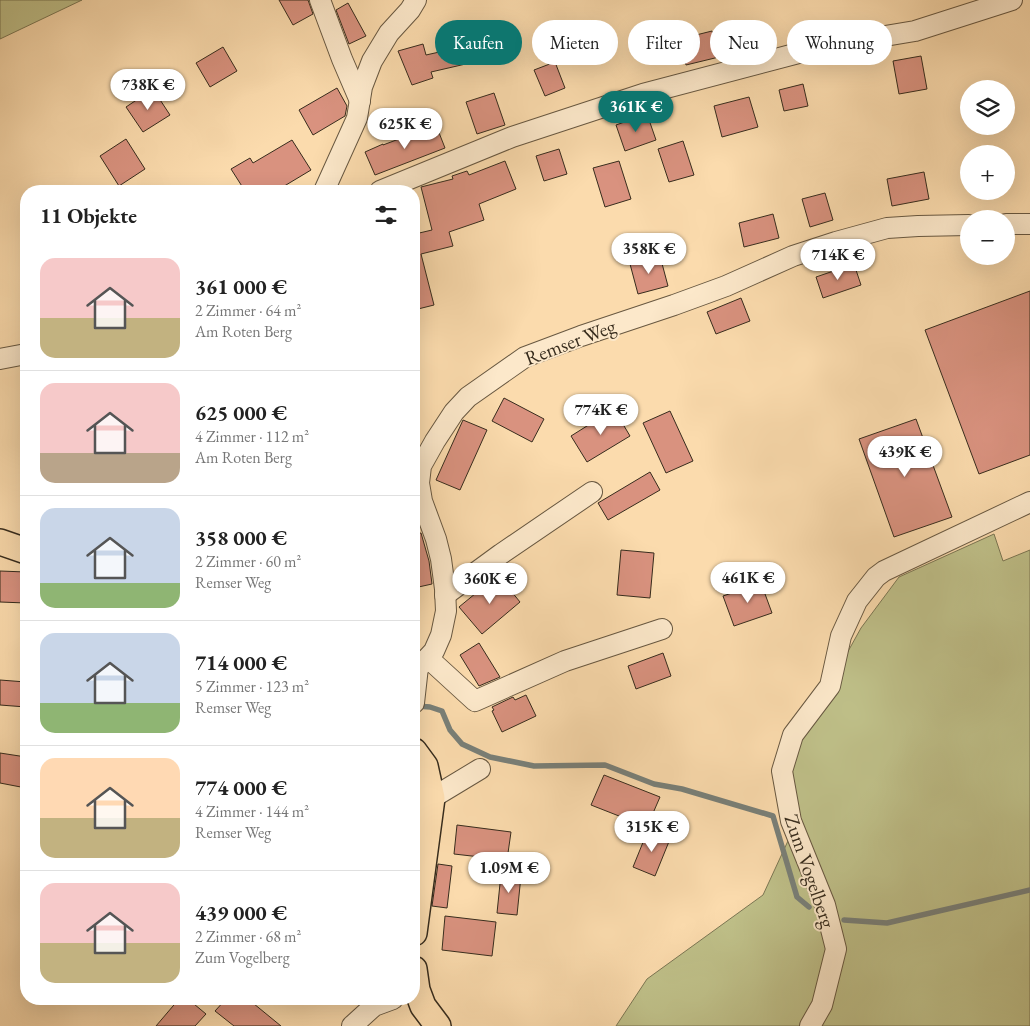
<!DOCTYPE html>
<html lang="de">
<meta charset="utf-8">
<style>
:root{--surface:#fff;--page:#f6f6f6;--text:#222;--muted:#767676;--line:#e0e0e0;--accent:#0f766e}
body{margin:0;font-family:"EB Garamond",serif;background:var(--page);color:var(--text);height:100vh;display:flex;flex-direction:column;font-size:19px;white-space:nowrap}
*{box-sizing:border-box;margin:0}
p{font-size:16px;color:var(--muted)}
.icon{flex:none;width:28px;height:28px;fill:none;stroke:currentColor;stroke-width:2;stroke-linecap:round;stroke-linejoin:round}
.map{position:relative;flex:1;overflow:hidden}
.sheet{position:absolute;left:20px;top:185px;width:400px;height:820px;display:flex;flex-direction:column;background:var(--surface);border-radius:20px;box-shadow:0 5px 20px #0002}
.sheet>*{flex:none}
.banner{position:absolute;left:435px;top:20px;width:475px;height:45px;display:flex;gap:10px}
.tools{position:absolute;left:960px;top:80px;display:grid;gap:10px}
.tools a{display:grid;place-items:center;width:55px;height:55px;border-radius:50%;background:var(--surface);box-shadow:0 5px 20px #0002;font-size:25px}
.price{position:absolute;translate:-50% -42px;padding:0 11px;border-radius:18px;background:#fff;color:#222;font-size:16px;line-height:32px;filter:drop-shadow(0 1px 2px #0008)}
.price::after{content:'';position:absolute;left:50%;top:30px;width:15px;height:11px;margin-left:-8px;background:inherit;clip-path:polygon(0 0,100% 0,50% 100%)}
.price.selected{background:var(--accent);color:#fff}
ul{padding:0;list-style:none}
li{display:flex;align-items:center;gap:15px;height:125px;padding:0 20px}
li+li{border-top:1px solid var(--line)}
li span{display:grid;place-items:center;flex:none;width:140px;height:100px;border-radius:15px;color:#555}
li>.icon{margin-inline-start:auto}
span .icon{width:60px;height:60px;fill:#fffc;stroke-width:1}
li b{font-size:21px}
h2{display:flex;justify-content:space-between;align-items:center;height:60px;padding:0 20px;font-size:21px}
.pill{padding:0 18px;border-radius:22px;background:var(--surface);box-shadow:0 5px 20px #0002;font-size:18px;line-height:45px}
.pill.selected{background:var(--accent);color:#fff}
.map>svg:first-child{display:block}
.green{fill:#bfc089;stroke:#7b7653}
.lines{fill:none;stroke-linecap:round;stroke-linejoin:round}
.stream{stroke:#798079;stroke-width:5.5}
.building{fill:#d9927f;stroke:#372c1d}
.minor-casing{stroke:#685841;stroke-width:22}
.major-casing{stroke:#372c1d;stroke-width:28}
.minor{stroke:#fce8ca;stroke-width:20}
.major{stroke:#fbdbad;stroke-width:25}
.labels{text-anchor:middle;stroke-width:4;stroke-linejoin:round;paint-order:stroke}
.street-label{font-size:20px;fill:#372c1d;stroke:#fce8ca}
</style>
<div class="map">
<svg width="1030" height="1026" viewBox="0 0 1030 1026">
<rect width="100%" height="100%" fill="#fbdbad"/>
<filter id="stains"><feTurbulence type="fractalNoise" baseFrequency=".004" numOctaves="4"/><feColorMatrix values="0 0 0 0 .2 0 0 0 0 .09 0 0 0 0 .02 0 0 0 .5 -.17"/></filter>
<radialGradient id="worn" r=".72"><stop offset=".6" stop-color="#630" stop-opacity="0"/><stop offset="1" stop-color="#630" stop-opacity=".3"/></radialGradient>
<!-- green -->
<g class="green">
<path d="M 0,0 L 82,0 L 0,39 Z"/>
<path d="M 994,534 L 1003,561 L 1030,550 L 1030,1026 L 616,1026 L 647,979 L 763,895 L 799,817 L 790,778 L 795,747 L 861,628 L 899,577 Z"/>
</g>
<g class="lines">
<!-- stream -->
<g class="stream">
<path d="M 417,706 L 430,707 L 442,711 L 450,730 L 462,744 L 490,757 L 534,766 L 605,765 L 654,784 L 682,789 L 773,816 L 797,897 L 809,907"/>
<path d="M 844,920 L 887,923 L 1030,890"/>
</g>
</g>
<!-- building -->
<g class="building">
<path d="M 279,0 L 308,0 L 313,14 L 293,25 Z"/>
<path d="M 348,3 L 366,36 L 349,44 L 336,10 Z"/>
<path d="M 712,31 L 719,57 L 686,65 L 680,39 Z"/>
<path d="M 423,44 L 426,55 L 466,46 L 470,63 L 431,72 L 433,78 L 412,85 L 398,51 Z"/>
<path d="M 223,47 L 237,71 L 210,87 L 196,63 Z"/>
<path d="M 921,56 L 927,89 L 899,94 L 893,61 Z"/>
<path d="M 555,62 L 565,88 L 545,96 L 534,70 Z"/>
<path d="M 803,84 L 808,106 L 784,111 L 779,90 Z"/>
<path d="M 337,88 L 347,106 L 345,116 L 313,135 L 299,110 Z"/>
<path d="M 153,89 L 170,115 L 143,132 L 126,107 Z"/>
<path d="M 494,93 L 505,125 L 477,134 L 466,102 Z"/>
<path d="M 749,97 L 758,127 L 722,137 L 714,106 Z"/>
<path d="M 647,114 L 656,140 L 625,151 L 616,125 Z"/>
<path d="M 436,125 L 445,148 L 375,175 L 365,152 L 383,144 L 383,145 Z"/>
<path d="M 126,139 L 145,169 L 119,186 L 100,156 Z"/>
<path d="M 292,140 L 311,170 L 276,191 L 245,191 L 231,169 L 250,158 L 253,163 Z"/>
<path d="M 683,141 L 694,175 L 669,182 L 658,149 Z"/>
<path d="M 559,149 L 567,174 L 544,181 L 536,156 Z"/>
<path d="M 505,161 L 516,189 L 479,204 L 484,220 L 449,232 L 453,246 L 421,254 L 434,305 L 414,310 L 414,247 L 418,246 L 415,234 L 432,230 L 421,187 L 453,179 L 452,176 L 467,171 L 469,175 Z"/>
<path d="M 619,161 L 631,199 L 605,207 L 593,168 Z"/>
<path d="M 924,172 L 929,199 L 892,206 L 887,179 Z"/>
<path d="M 825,193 L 833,220 L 810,227 L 802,199 Z"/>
<path d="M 773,214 L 779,238 L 744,247 L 739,223 Z"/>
<path d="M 660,256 L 668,286 L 638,294 L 630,264 Z"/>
<path d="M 854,264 L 861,285 L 823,298 L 816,277 Z"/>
<path d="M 1030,291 L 1030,455 L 979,474 L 925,330 Z"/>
<path d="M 741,298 L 750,321 L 716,334 L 707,312 Z"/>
<path d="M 504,398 L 544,419 L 532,442 L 492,421 Z"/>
<path d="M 614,409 L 630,436 L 587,462 L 571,436 Z"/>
<path d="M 670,411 L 693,461 L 666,473 L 643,423 Z"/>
<path d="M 916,419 L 952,517 L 894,537 L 859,439 Z"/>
<path d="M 463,420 L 487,430 L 460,490 L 436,480 Z"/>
<path d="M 650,472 L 660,490 L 608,520 L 598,503 Z"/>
<path d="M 421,533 L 429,561 L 432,584 L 414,588 L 414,534 Z"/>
<path d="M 621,550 L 654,553 L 650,598 L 617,595 Z"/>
<path d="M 0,571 L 26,572 L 26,603 L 0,602 Z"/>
<path d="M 498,575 L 520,602 L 482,634 L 459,607 Z"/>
<path d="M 761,583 L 772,613 L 734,626 L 723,596 Z"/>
<path d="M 479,643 L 500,677 L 479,686 L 460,655 Z"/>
<path d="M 663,653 L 671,676 L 636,689 L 628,666 Z"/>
<path d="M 0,680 L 26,682 L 26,707 L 0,705 Z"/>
<path d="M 526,695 L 536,716 L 502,732 L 492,711 L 494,710 L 492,707 L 513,697 L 515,700 Z"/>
<path d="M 0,753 L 26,757 L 26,788 L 0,783 Z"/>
<path d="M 604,775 L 660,797 L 647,827 L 591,805 Z"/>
<path d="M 457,825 L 511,832 L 507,860 L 454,854 Z"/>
<path d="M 648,830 L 670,839 L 655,876 L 633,867 Z"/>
<path d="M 438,864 L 452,866 L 447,908 L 432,906 Z"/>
<path d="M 501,874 L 521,876 L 517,915 L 497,913 Z"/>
<path d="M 445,916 L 496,922 L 492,956 L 442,950 Z"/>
<path d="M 179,999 L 188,999 L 206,1014 L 195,1026 L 156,1026 Z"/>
<path d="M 226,999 L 248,999 L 281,1026 L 234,1026 L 215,1011 Z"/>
</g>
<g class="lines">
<!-- minor casing -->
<g class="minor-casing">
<g id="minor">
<path d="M 320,0 L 342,59 L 360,101"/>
<path d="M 324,191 L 357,118 L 362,87 L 372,61 L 389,33 L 410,10 L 416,0"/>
<path d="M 380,191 L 512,137 L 643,94 L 825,46 L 915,31 L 1012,0"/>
<path d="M 1006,224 L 1030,224"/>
<path d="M 0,359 L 26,354"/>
<path d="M 445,595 L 501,554 L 592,492"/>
<path d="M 428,658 L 475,701 L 565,661 L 662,629"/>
<path d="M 414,669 L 422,664 L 434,651 L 441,635 L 446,611 L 445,589 L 441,559 L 436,539 L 422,501 L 419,483 L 421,466 L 435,441 L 454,412 L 468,397 L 525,357 L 581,336 L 674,305 L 726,286 L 793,256 L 836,242 L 887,228 L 918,226 L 969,225"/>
<path d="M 414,703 L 418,667"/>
<path d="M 432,798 L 480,769"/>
<path d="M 352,1026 L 374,1006 L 393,999"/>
<path d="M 810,1026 L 822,1005 L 836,949 L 825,905 L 791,821 L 782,771 L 793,735 L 830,686 L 841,636 L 857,601 L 876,577 L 884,571 L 1030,502"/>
</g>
</g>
<!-- major casing -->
<g class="major-casing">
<g id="major">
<path d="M 0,542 L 26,551"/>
<path d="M 414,751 L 425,766 L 432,798 L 414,933"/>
<path d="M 414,969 L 417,990 L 423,1006 L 438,1026"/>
</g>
</g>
<!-- minor -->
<use href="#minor" class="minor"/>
<!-- major -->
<use href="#major" class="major"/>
</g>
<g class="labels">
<!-- street labels -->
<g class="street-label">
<text transform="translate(570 342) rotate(-21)" y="7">Remser Weg</text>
<text transform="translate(810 871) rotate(71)" y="7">Zum Vogelberg</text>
</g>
</g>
<rect width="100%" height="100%" filter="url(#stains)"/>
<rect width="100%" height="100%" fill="url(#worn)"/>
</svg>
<div class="tools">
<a><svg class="icon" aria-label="layers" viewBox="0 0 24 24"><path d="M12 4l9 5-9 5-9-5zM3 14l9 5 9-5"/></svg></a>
<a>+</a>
<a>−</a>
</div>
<b class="price" style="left:148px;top:111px">738K €</b>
<b class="price selected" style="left:636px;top:133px">361K €</b>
<b class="price" style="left:405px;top:150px">625K €</b>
<b class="price" style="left:649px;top:275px">358K €</b>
<b class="price" style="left:838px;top:281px">714K €</b>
<b class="price" style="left:601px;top:436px">774K €</b>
<b class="price" style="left:905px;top:478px">439K €</b>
<b class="price" style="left:748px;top:604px">461K €</b>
<b class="price" style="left:490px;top:605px">360K €</b>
<b class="price" style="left:652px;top:853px">315K €</b>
<b class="price" style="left:509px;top:894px">1.09M €</b>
<div class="banner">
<a class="pill selected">Kaufen</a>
<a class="pill">Mieten</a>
<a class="pill">Filter</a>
<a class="pill">Neu</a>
<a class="pill">Wohnung</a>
</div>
<section class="sheet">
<h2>11 Objekte<svg class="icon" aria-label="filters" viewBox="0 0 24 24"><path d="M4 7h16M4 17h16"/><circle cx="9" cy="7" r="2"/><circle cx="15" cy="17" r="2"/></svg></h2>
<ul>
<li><span style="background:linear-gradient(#f6c9c9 60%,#c2b280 0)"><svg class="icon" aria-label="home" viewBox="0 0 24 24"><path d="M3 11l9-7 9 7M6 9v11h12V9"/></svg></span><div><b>361 000 €</b><p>2 Zimmer · 64 m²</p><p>Am Roten Berg</p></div></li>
<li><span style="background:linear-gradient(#f6c9c9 70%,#b9a48a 0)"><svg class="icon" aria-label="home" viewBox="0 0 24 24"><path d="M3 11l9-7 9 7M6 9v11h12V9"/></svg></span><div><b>625 000 €</b><p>4 Zimmer · 112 m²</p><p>Am Roten Berg</p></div></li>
<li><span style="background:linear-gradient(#c9d6e8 75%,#8fb573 0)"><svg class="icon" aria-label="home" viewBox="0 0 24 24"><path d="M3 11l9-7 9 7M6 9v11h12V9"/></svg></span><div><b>358 000 €</b><p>2 Zimmer · 60 m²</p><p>Remser Weg</p></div></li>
<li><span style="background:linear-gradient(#c9d6e8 70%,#8fb573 0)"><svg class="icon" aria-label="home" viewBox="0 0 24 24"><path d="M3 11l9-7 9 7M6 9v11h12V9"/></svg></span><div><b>714 000 €</b><p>5 Zimmer · 123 m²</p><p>Remser Weg</p></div></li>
<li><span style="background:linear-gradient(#ffd9b3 60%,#c2b280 0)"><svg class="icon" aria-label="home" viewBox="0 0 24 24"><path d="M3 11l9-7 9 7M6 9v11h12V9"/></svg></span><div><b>774 000 €</b><p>4 Zimmer · 144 m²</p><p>Remser Weg</p></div></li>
<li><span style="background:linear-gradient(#f6c9c9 60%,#c2b280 0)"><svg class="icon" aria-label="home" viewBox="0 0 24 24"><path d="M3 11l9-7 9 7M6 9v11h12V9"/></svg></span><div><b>439 000 €</b><p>2 Zimmer · 68 m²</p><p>Zum Vogelberg</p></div></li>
</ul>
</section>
</div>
